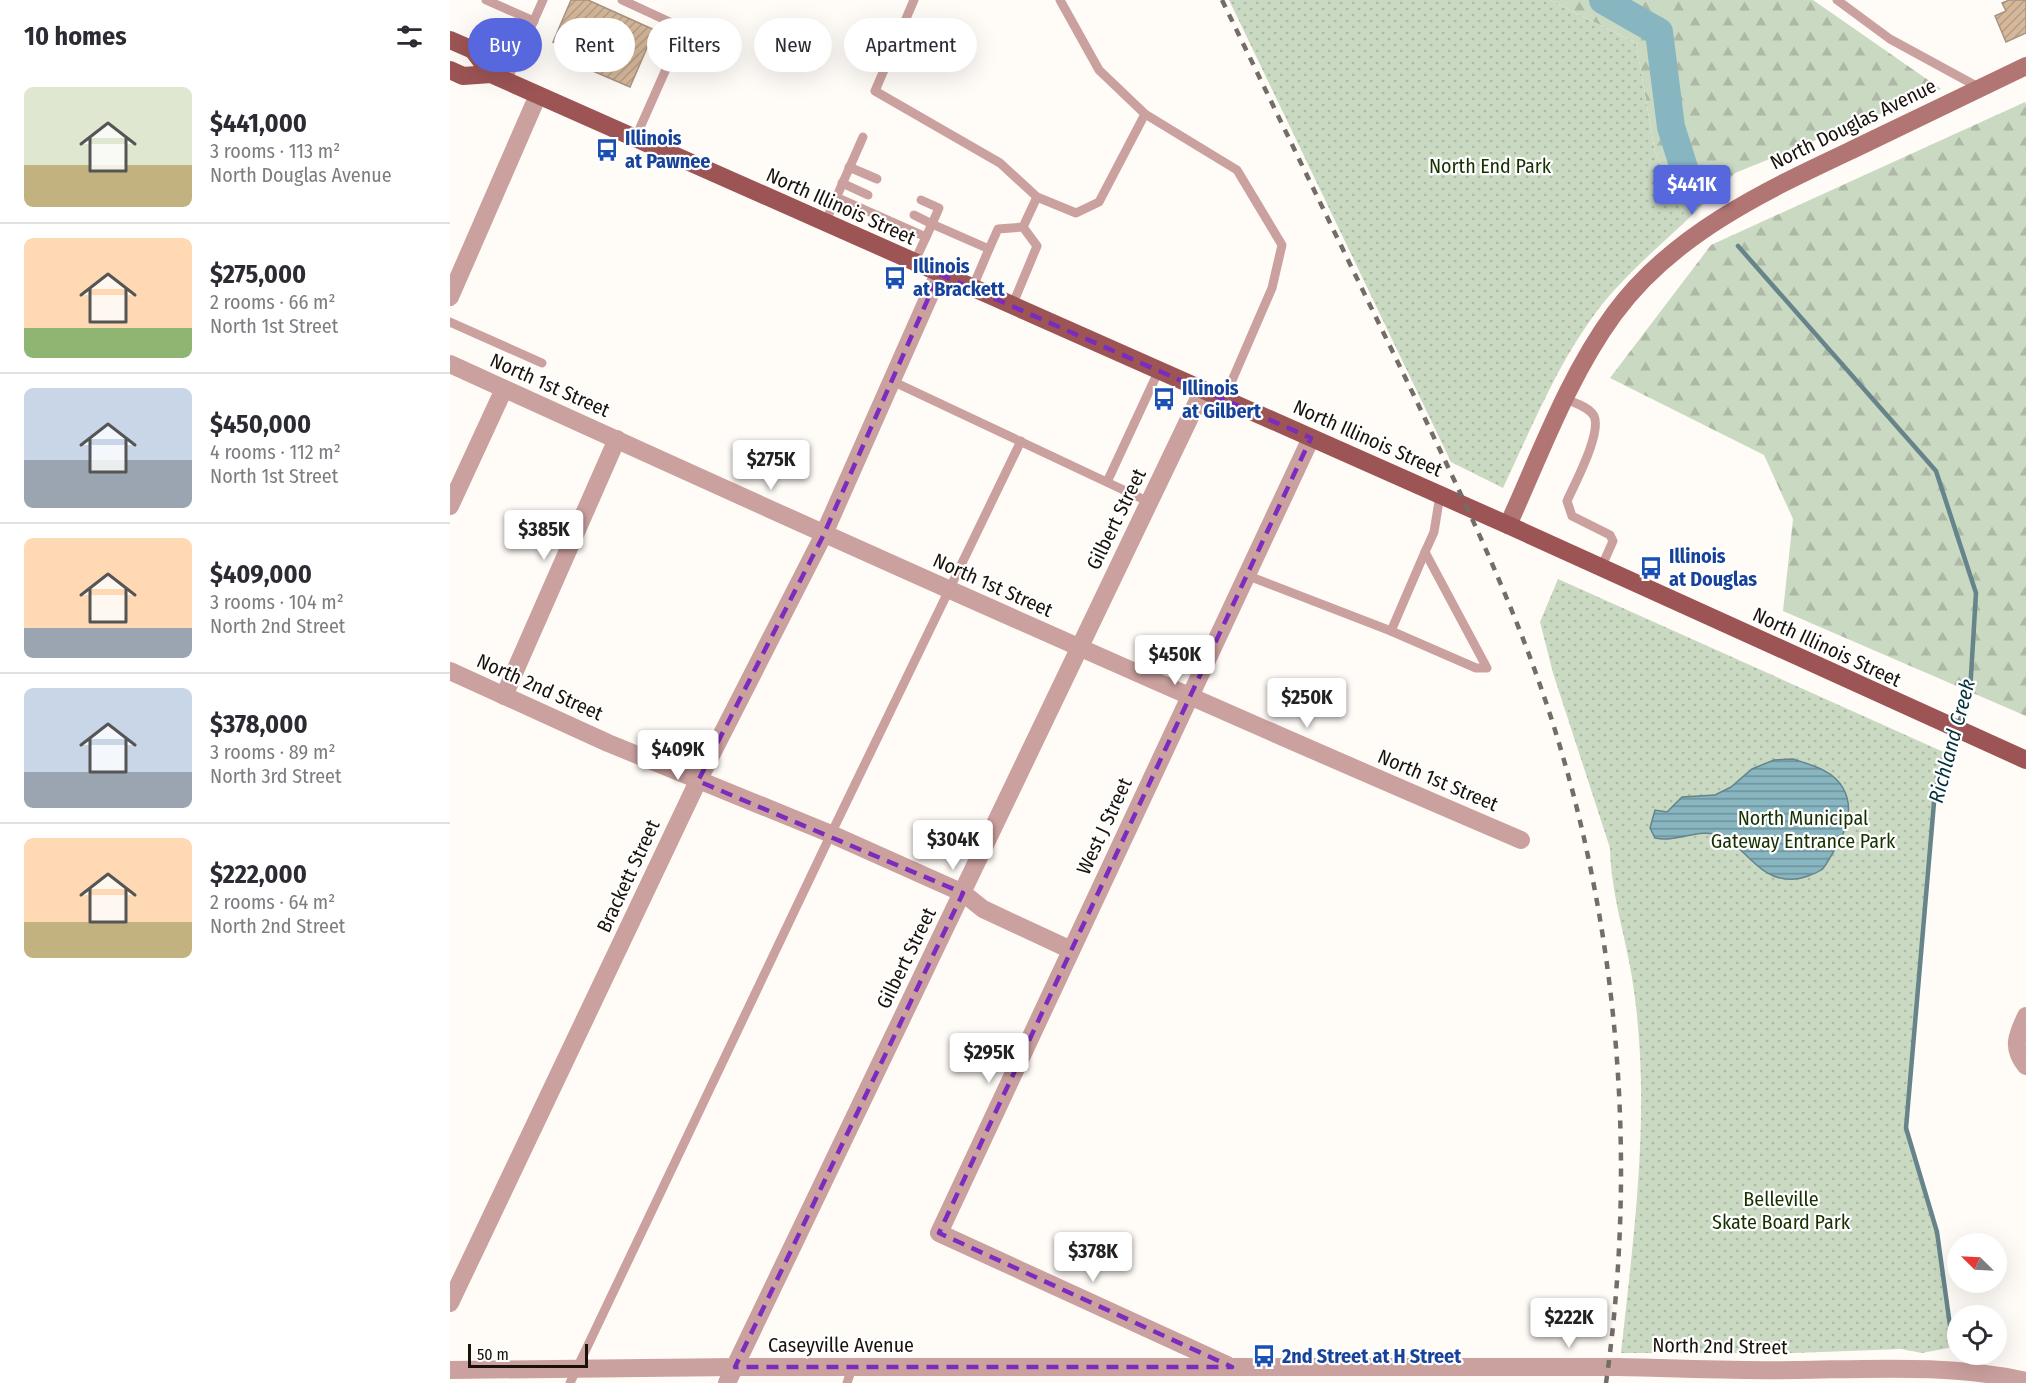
<!DOCTYPE html>
<meta charset="utf-8">
<style>
:root{--surface:#fff;--page:#f2f2f3;--text:#2b2b33;--muted:#7c7c81;--line:#e1e1e2;--accent:#5768df}
body{margin:0;font-family:"Fira Sans Condensed",sans-serif;background:var(--page);color:var(--text);height:100vh;display:flex;flex-direction:column;font-size:22px;white-space:nowrap}
*{box-sizing:border-box;margin:0}
p{font-size:20px;color:var(--muted)}
.icon{flex:none;width:33px;height:33px;fill:none;stroke:currentColor;stroke-width:2;stroke-linecap:round;stroke-linejoin:round}
.map{position:relative;flex:1;overflow:hidden}
.drawer{display:flex;flex-direction:column;background:var(--surface);width:450px}
.drawer>*{flex:none}
.hud{position:absolute;left:18px;top:18px;width:570px;height:54px;display:flex;gap:12px}
.needle{width:39px;rotate:294deg}
.buttons{position:absolute;left:1497px;top:1233px;display:grid;gap:12px}
.buttons a{display:grid;place-items:center;width:60px;height:60px;border-radius:50%;background:var(--surface);box-shadow:0 6px 24px #0002;font-size:30px}
.scale{position:absolute;left:18px;bottom:15px;width:120px;box-sizing:border-box;padding-left:6px;border:3px solid #18120b;border-top:0;font-size:16px;line-height:21px;white-space:nowrap;color:#18120b;-webkit-text-stroke:4px #fff;paint-order:stroke}
.price{position:absolute;translate:-50% -51px;padding:0 14px;border-radius:6px;background:#fff;color:#222;font-size:20px;line-height:39px;filter:drop-shadow(0 2px 3px #0008)}
.price::after{content:'';position:absolute;left:50%;top:36px;width:18px;height:14px;margin-left:-9px;background:inherit;clip-path:polygon(0 0,100% 0,50% 100%)}
.price.on{background:var(--accent);color:#fff}
ul{padding:0;list-style:none}
li{display:flex;align-items:center;gap:18px;height:150px;padding:0 24px}
li+li{border-top:2px solid var(--line)}
li span{display:grid;place-items:center;flex:none;width:168px;height:120px;border-radius:9px;color:#555}
li>.icon{margin-inline-start:auto}
span .icon{width:72px;height:72px;fill:#fffc;stroke-width:1}
li b{font-size:26px}
h2{display:flex;justify-content:space-between;align-items:center;height:72px;padding:0 24px;font-size:26px}
.chip{padding:0 21px;border-radius:27px;background:var(--surface);box-shadow:0 6px 24px #0002;font-size:21px;line-height:54px}
.chip.on{background:var(--accent);color:#fff}
main{display:flex;flex:1;min-height:0}
.map>svg:first-child{display:block}
.forest{fill:url(#forest-firs)}
.park{fill:url(#park-dots)}
.water{fill:url(#water-rules);stroke:#66848a;stroke-width:1.5}
.lines{fill:none;stroke-linecap:round;stroke-linejoin:round}
.stream{stroke:#66848a;stroke-width:4.5}
.river{stroke:#87b5c0;stroke-width:28}
.building{fill:url(#building-hatch);stroke:#a69482;stroke-width:1.5}
.lane{stroke:#cba19f;stroke-width:9}
.street{stroke:#cba19f;stroke-width:18}
.secondary{stroke:#b17573;stroke-width:18}
.primary{stroke:#9c5454;stroke-width:18}
.rail{stroke:#736d68;stroke-width:4.5;stroke-dasharray:8 8;stroke-linecap:butt}
.marked{fill:none;stroke:#7b2cbf;stroke-width:4.5;stroke-dasharray:12 8;stroke-linejoin:round}
.labels{text-anchor:middle;stroke-width:4.5;stroke-linejoin:round;paint-order:stroke}
.street-label{font-size:20px;fill:#18120b;stroke:#fff}
.transit-label{font-size:20px;font-weight:bold;fill:#164399;stroke:#fff;text-anchor:start}
.park-label{font-size:20px;fill:#163100;stroke:#fff}
.water-label{font-size:21px;font-style:italic;fill:#03323a;stroke:#fff}
</style>
<main>
<section class="drawer">
<h2>10 homes<svg class="icon" aria-label="filters" viewBox="0 0 24 24"><path d="M4 7h16M4 17h16"/><circle cx="9" cy="7" r="2"/><circle cx="15" cy="17" r="2"/></svg></h2>
<ul>
<li><span style="background:linear-gradient(#dfe7d0 65%,#c2b280 0)"><svg class="icon" aria-label="home" viewBox="0 0 24 24"><path d="M3 11l9-7 9 7M6 9v11h12V9"/></svg></span><div><b>$441,000</b><p>3 rooms · 113 m²</p><p>North Douglas Avenue</p></div></li>
<li><span style="background:linear-gradient(#ffd9b3 75%,#8fb573 0)"><svg class="icon" aria-label="home" viewBox="0 0 24 24"><path d="M3 11l9-7 9 7M6 9v11h12V9"/></svg></span><div><b>$275,000</b><p>2 rooms · 66 m²</p><p>North 1st Street</p></div></li>
<li><span style="background:linear-gradient(#c9d6e8 60%,#9aa5b1 0)"><svg class="icon" aria-label="home" viewBox="0 0 24 24"><path d="M3 11l9-7 9 7M6 9v11h12V9"/></svg></span><div><b>$450,000</b><p>4 rooms · 112 m²</p><p>North 1st Street</p></div></li>
<li><span style="background:linear-gradient(#ffd9b3 75%,#9aa5b1 0)"><svg class="icon" aria-label="home" viewBox="0 0 24 24"><path d="M3 11l9-7 9 7M6 9v11h12V9"/></svg></span><div><b>$409,000</b><p>3 rooms · 104 m²</p><p>North 2nd Street</p></div></li>
<li><span style="background:linear-gradient(#c9d6e8 70%,#9aa5b1 0)"><svg class="icon" aria-label="home" viewBox="0 0 24 24"><path d="M3 11l9-7 9 7M6 9v11h12V9"/></svg></span><div><b>$378,000</b><p>3 rooms · 89 m²</p><p>North 3rd Street</p></div></li>
<li><span style="background:linear-gradient(#ffd9b3 70%,#c2b280 0)"><svg class="icon" aria-label="home" viewBox="0 0 24 24"><path d="M3 11l9-7 9 7M6 9v11h12V9"/></svg></span><div><b>$222,000</b><p>2 rooms · 64 m²</p><p>North 2nd Street</p></div></li>
</ul>
</section>
<div class="map">
<svg width="1576" height="1383" viewBox="0 0 1576 1383">
<defs>
<pattern id="forest-firs" width="22" height="20" patternUnits="userSpaceOnUse" patternTransform="scale(1.5)"><rect width="22" height="20" fill="#cad9c2"/><path d="M5 1l3.5 6h-7zM16 11l3.5 6h-7z" fill="#adb9a5"/></pattern>
<pattern id="park-dots" width="8" height="8" patternUnits="userSpaceOnUse" patternTransform="scale(1.5)"><rect width="8" height="8" fill="#cad9c2"/><path d="M2 2h.1M6 6h.1" fill="none" stroke="#adb9a5" stroke-width="1.8" stroke-linecap="round"/></pattern>
<pattern id="water-rules" width="6" height="5" patternUnits="userSpaceOnUse" patternTransform="scale(1.5)"><rect width="6" height="5" fill="#87b5c0"/><path d="M0 2.5h6" fill="none" stroke="#6d929a"/></pattern>
<pattern id="building-hatch" width="6" height="6" patternUnits="userSpaceOnUse" patternTransform="scale(1.5)"><rect width="6" height="6" fill="#d5b79a"/><path d="M-1 1l2-2M0 6l6-6M5 7l2-2" fill="none" stroke="#b69c83"/></pattern>
</defs>
<rect width="100%" height="100%" fill="#fffbf7"/>
<!-- forest -->
<g class="forest">
<path d="M 1100,0 L 1363,0 L 1491,89 L 1285,173 L 1237,220 L 1205,152 L 1186,43 Z"/>
<path d="M 1575,102 L 1576,104 L 1576,716 L 1333,611 L 1343,519 L 1314,455 L 1160,378 L 1261,245 Z"/>
</g>
<!-- park -->
<g class="park">
<path d="M 779,0 L 1100,0 L 1186,43 L 1205,152 L 1237,220 C 1206,249 1173,277 1147,311 C 1107,364 1081,429 1053,488 L 1001,462 Z"/>
<path d="M 1108,579 L 1498,754 L 1485,791 L 1456,1128 L 1487,1233 L 1503,1347 L 1472,1353 L 1451,1349 L 1344,1353 L 1171,1353 C 1184,1233 1201,1112 1184,991 C 1178,943 1161,897 1160,848 L 1103,673 L 1090,622 Z"/>
</g>
<!-- water -->
<path class="water" d="M 1343,759 C 1361,765 1383,770 1393,788 C 1406,811 1394,836 1381,856 C 1378,860 1375,868 1371,870 C 1365,874 1351,879 1345,879 C 1310,883 1295,846 1272,836 C 1250,827 1227,843 1205,838 L 1200,828 L 1205,810 L 1217,812 L 1232,797 L 1265,795 L 1281,787 L 1302,769 L 1324,760 Z"/>
<g class="lines">
<!-- stream -->
<g class="stream">
<path d="M 1288,246 L 1486,471 L 1526,593 L 1520,692 L 1508,725"/>
<path d="M 1503,1347 L 1487,1232 L 1456,1128 L 1485,791 L 1505,733"/>
</g>
<!-- river -->
<path class="river" d="M 1153,0 L 1209,32 L 1221,127 L 1241,190"/>
</g>
<!-- building -->
<g class="building">
<path d="M 121,0 L 138,0 L 209,32 L 205,43 L 200,41 L 180,87 L 122,62 L 126,52 L 103,42 Z"/>
<path d="M 1559,0 L 1576,0 L 1576,33 L 1556,42 L 1545,16 L 1556,11 L 1552,3 Z"/>
</g>
<g class="lines">
<!-- lane -->
<g class="lane">
<path d="M 36,0 L 84,21"/>
<path d="M 172,0 L 222,23 L 227,29 L 228,42 L 185,139"/>
<path d="M 464,0 L 425,91 L 550,163 L 587,197"/>
<path d="M 610,0 L 649,70 L 695,114"/>
<path d="M 1387,0 L 1440,39 L 1530,88"/>
<path d="M 57,81 L 93,0"/>
<path d="M 399,167 L 427,179"/>
<path d="M 392,183 L 418,195"/>
<path d="M 386,197 L 476,237"/>
<path d="M 464,215 L 482,224 L 489,208 L 471,200"/>
<path d="M 375,223 L 413,137"/>
<path d="M 573,227 L 587,197 L 626,213 L 649,202 L 695,114 L 787,170 L 832,245 L 822,288 L 774,399"/>
<path d="M 539,249 L 548,229 L 573,227 L 587,246 L 562,306"/>
<path d="M 464,263 L 482,224 L 539,249 L 522,289"/>
<path d="M 0,322 L 92,363"/>
<path d="M 442,381 L 699,502"/>
<path d="M 1116,399 C 1125,403 1139,407 1144,416 C 1152,433 1125,483 1117,501 L 1122,516 L 1160,535 L 1163,541 L 1151,568"/>
<path d="M 657,482 L 709,370"/>
<path d="M 796,575 L 941,631 L 1026,668 L 1037,668 L 975,552 L 984,532 L 990,495"/>
<path d="M 941,631 L 975,552"/>
<path d="M 120,1383 L 381,834 L 571,441"/>
<path d="M 397,1383 L 402,1368"/>
</g>
<!-- street -->
<g class="street">
<path d="M 0,297 L 88,95"/>
<path d="M 0,364 C 355,526 711,686 1071,840"/>
<path d="M 0,506 L 54,389"/>
<path d="M 0,671 L 158,743 L 381,834 L 513,893 L 533,909 L 621,950"/>
<path d="M 54,696 L 167,439"/>
<path d="M 1576,1016 C 1567,1035 1561,1048 1576,1066"/>
<path d="M 0,1303 L 248,781 L 373,536 L 489,274"/>
<path d="M 777,1365 L 489,1233 L 861,438"/>
<path d="M 0,1370 L 285,1367 L 1168,1367 C 1228,1368 1287,1371 1347,1370 C 1423,1369 1502,1364 1576,1381"/>
<path d="M 277,1383 L 753,390"/>
</g>
<!-- secondary -->
<path class="secondary" d="M 1058,525 C 1090,455 1118,377 1164,314 C 1224,232 1319,189 1408,147 C 1464,120 1520,93 1576,66"/>
<!-- primary -->
<g class="primary">
<path d="M 0,40 L 23,50 L 41,74"/>
<path d="M 0,70 L 13,76 L 41,74 L 1058,525 L 1576,760"/>
</g>
<!-- rail -->
<path class="rail" d="M 772,0 C 833,126 894,252 955,377 C 1013,498 1073,620 1111,750 C 1171,953 1186,1173 1156,1383"/>
</g>
<!-- marked area -->
<path class="marked" d="M 489,274 L 861,438 L 489,1233 L 782,1367 L 285,1367 L 513,893 L 248,781 L 373,536 Z"/>
<!-- icons -->
<defs>
<g id="bus-bare" transform="scale(1.8)"><path d="M-5-6H5V4H4V6H2V4H-2V6H-4V4H-5ZM-3.5-4V0h7V-4ZM-3.5 1.2v1.5H-2V1.2ZM2 1.2v1.5H3.5V1.2Z" fill="#1a4fb4" stroke="#fff" stroke-width="2.5" paint-order="stroke"/></g>
</defs>
<g fill-rule="evenodd">
<use href="#bus-bare" x="157" y="150"/>
<use href="#bus-bare" x="445" y="278"/>
<use href="#bus-bare" x="714" y="399"/>
<use href="#bus-bare" x="1201" y="568"/>
<use href="#bus-bare" x="814" y="1356"/>
</g>
<g class="labels">
<!-- street labels -->
<g class="street-label">
<text transform="translate(1403 124) rotate(-26)" y="7">North Douglas Avenue</text>
<text transform="translate(391 206) rotate(24)" y="7">North Illinois Street</text>
<text transform="translate(100 385) rotate(24)" y="7">North 1st Street</text>
<text transform="translate(918 438) rotate(24)" y="7">North Illinois Street</text>
<text transform="translate(666 519) rotate(-64)" y="7">Gilbert Street</text>
<text transform="translate(543 585) rotate(24)" y="7">North 1st Street</text>
<text transform="translate(1377 647) rotate(25)" y="7">North Illinois Street</text>
<text transform="translate(90 687) rotate(24)" y="7">North 2nd Street</text>
<text transform="translate(988 780) rotate(23)" y="7">North 1st Street</text>
<text transform="translate(654 826) rotate(-65)" y="7">West J Street</text>
<text transform="translate(178 876) rotate(-65)" y="7">Brackett Street</text>
<text transform="translate(456 958) rotate(-64)" y="7">Gilbert Street</text>
<text x="391" y="1352">Caseyville Avenue</text>
<text transform="translate(1270 1346) rotate(1)" y="7">North 2nd Street</text>
</g>
<!-- transit labels -->
<g class="transit-label">
<text x="175" y="145">Illinois<tspan x="175" dy="23">at Pawnee</tspan></text>
<text x="463" y="273">Illinois<tspan x="463" dy="23">at Brackett</tspan></text>
<text x="732" y="395">Illinois<tspan x="732" dy="23">at Gilbert</tspan></text>
<text x="1219" y="563">Illinois<tspan x="1219" dy="23">at Douglas</tspan></text>
<text x="832" y="1363">2nd Street at H Street</text>
</g>
<!-- park labels -->
<g class="park-label">
<text x="1040" y="173">North End Park</text>
<text x="1353" y="825">North Municipal<tspan x="1353" dy="23">Gateway Entrance Park</tspan></text>
<text x="1331" y="1206">Belleville<tspan x="1331" dy="23">Skate Board Park</tspan></text>
</g>
<!-- water labels -->
<g class="water-label">
<text transform="translate(1502 741) rotate(-75)" y="7">Richland Creek</text>
</g>
</g>
</svg>
<div class="buttons">
<a><svg class="needle" viewBox="-14 -14 28 28"><path d="M0-13l5 13h-10z" fill="#e53935"/><path d="M0 13l5-13h-10z" fill="#7c7c81"/></svg></a>
<a><svg class="icon" aria-label="locate" viewBox="0 0 24 24"><circle cx="12" cy="12" r="6"/><path d="M12 2v4M12 18v4M2 12h4M18 12h4"/></svg></a>
</div>
<div class="scale">50 m</div>
<b class="price on" style="left:1242px;top:216px">$441K</b>
<b class="price" style="left:321px;top:491px">$275K</b>
<b class="price" style="left:94px;top:561px">$385K</b>
<b class="price" style="left:725px;top:686px">$450K</b>
<b class="price" style="left:857px;top:729px">$250K</b>
<b class="price" style="left:228px;top:781px">$409K</b>
<b class="price" style="left:503px;top:871px">$304K</b>
<b class="price" style="left:539px;top:1084px">$295K</b>
<b class="price" style="left:643px;top:1283px">$378K</b>
<b class="price" style="left:1119px;top:1349px">$222K</b>
<div class="hud">
<a class="chip on">Buy</a>
<a class="chip">Rent</a>
<a class="chip">Filters</a>
<a class="chip">New</a>
<a class="chip">Apartment</a>
</div>
</div>
</main>
